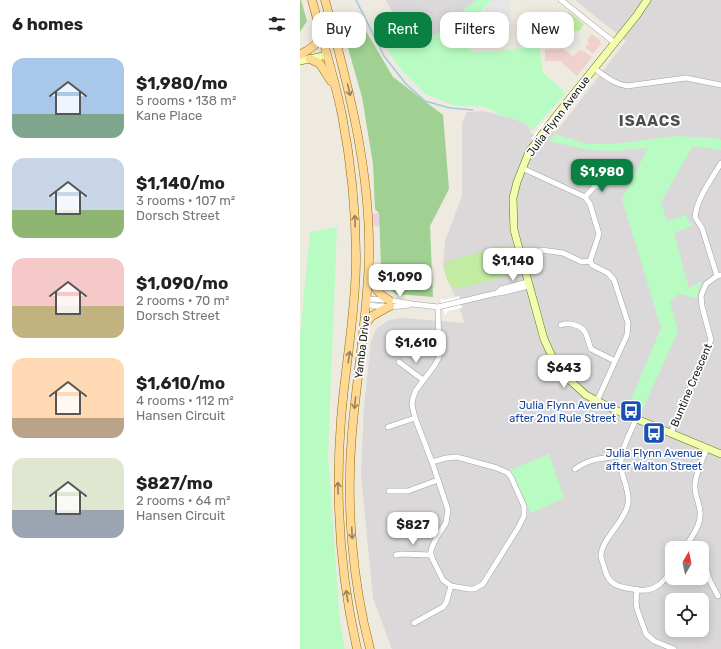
<!DOCTYPE html>
<meta charset="utf-8">
<style>
:root{--surface:#fff;--page:#f2f2f2;--text:#222;--muted:#767676;--accent:#0b8043}
body{margin:0;font-family:Rubik,sans-serif;background:var(--page);color:var(--text);height:100vh;display:flex;flex-direction:column;font-size:15px;white-space:nowrap}
*{box-sizing:border-box;margin:0}
p{font-size:13px;color:var(--muted)}
.icon{flex:none;width:22px;height:22px;fill:none;stroke:currentColor;stroke-width:2;stroke-linecap:round;stroke-linejoin:round}
.map{position:relative;flex:1;overflow:hidden}
.side{display:flex;flex-direction:column;background:var(--surface);width:300px}
.side>*{flex:none}
.banner{position:absolute;left:12px;top:12px;width:349px;height:36px;display:flex;gap:8px}
.needle{width:26px;rotate:9deg}
.buttons{position:absolute;left:365px;top:541px;display:grid;gap:8px}
.buttons a{display:grid;place-items:center;width:44px;height:44px;border-radius:8px;background:var(--surface);box-shadow:0 2px 10px #0003;font-size:20px}
.price{position:absolute;translate:-50% -34px;padding:0 9px;border-radius:8px;background:#fff;color:#222;font-size:13px;line-height:26px;filter:drop-shadow(0 1px 2px #0008)}
.price::after{content:'';position:absolute;left:50%;top:24px;width:12px;height:9px;margin-left:-6px;background:inherit;clip-path:polygon(0 0,100% 0,50% 100%)}
.price.on{background:var(--accent);color:#fff}
ul{padding:0;list-style:none}
li{display:flex;align-items:center;gap:12px;height:100px;padding:0 12px}
li span{display:grid;place-items:center;flex:none;width:112px;height:80px;border-radius:12px;color:#555}
li>.icon{margin-inline-start:auto}
span .icon{width:48px;height:48px;fill:#fffc;stroke-width:1}
li b{font-size:17px}
h2{display:flex;justify-content:space-between;align-items:center;height:48px;padding:0 12px;font-size:17px}
.pill{padding:0 14px;border-radius:12px;background:var(--surface);box-shadow:0 2px 10px #0003;font-size:14px;line-height:36px}
.pill.on{background:var(--accent);color:#fff}
main{display:flex;flex:1;min-height:0}
.map>svg:first-child{display:block}
.residential{fill:#dad8d8;fill-rule:evenodd}
.commercial{fill:#f0d1cd}
.industrial{fill:#e7d1e2}
.grass{fill:#c1eca2}
.forest{fill:#a0d092}
.park{fill:#b9fcc3}
.parking{fill:#e7e7e7}
.pier{fill:#fff}
.lines{fill:none;stroke-linecap:round;stroke-linejoin:round}
.stream{stroke:#9dcbdf;stroke-width:1.5}
.street-casing{stroke:#a2a2a2;stroke-width:6}
.secondary-casing{stroke:#607500;stroke-width:8}
.primary-casing{stroke:#936d00;stroke-width:9}
.street{stroke:#fff;stroke-width:5}
.secondary{stroke:#f3fdaf;stroke-width:7}
.primary{stroke:#ffd894;stroke-width:8}
.oneway{stroke:#98835e}
.labels{text-anchor:middle;stroke-width:3.5;stroke-linejoin:round;paint-order:stroke}
.street-label{font-size:11px;fill:#1b1b1b;stroke:#fff}
.transit-label{font-size:11px;fill:#164399;stroke:#fff;text-anchor:end}
.district-label{font-size:15px;font-weight:bold;letter-spacing:1px;fill:#4e4e4e;stroke:#fff}
</style>
<main>
<section class="side">
<h2>6 homes<svg class="icon" aria-label="filters" viewBox="0 0 24 24"><path d="M4 7h16M4 17h16"/><circle cx="9" cy="7" r="2"/><circle cx="15" cy="17" r="2"/></svg></h2>
<ul>
<li><span style="background:linear-gradient(#a9c7e8 70%,#7fa58c 0)"><svg class="icon" aria-label="home" viewBox="0 0 24 24"><path d="M3 11l9-7 9 7M6 9v11h12V9"/></svg></span><div><b>$1,980/mo</b><p>5 rooms · 138 m²</p><p>Kane Place</p></div></li>
<li><span style="background:linear-gradient(#c9d6e8 65%,#8fb573 0)"><svg class="icon" aria-label="home" viewBox="0 0 24 24"><path d="M3 11l9-7 9 7M6 9v11h12V9"/></svg></span><div><b>$1,140/mo</b><p>3 rooms · 107 m²</p><p>Dorsch Street</p></div></li>
<li><span style="background:linear-gradient(#f6c9c9 60%,#c2b280 0)"><svg class="icon" aria-label="home" viewBox="0 0 24 24"><path d="M3 11l9-7 9 7M6 9v11h12V9"/></svg></span><div><b>$1,090/mo</b><p>2 rooms · 70 m²</p><p>Dorsch Street</p></div></li>
<li><span style="background:linear-gradient(#ffd9b3 75%,#b9a48a 0)"><svg class="icon" aria-label="home" viewBox="0 0 24 24"><path d="M3 11l9-7 9 7M6 9v11h12V9"/></svg></span><div><b>$1,610/mo</b><p>4 rooms · 112 m²</p><p>Hansen Circuit</p></div></li>
<li><span style="background:linear-gradient(#dfe7d0 65%,#9aa5b1 0)"><svg class="icon" aria-label="home" viewBox="0 0 24 24"><path d="M3 11l9-7 9 7M6 9v11h12V9"/></svg></span><div><b>$827/mo</b><p>2 rooms · 64 m²</p><p>Hansen Circuit</p></div></li>
</ul>
</section>
<div class="map">
<svg width="421" height="649" viewBox="0 0 421 649">
<rect width="100%" height="100%" fill="#eeeae0"/>
<!-- residential -->
<g class="residential">
<path d="M 86,0 L 176,0 L 136,35 L 103,32 Z"/>
<path d="M 275,0 L 421,0 L 421,649 L 92,649 L 73,598 L 61,474 L 64,406 L 71,342 L 76,329 L 89,320 L 102,318 L 165,323 L 143,267 L 145,241 L 162,196 L 162,123 L 167,112 L 183,111 L 215,119 L 229,126 L 231,134 L 257,131 L 326,41 ZM 372,548 L 402,548 L 402,578 L 372,578 ZM 372,600 L 402,600 L 402,630 L 372,630 Z"/>
</g>
<!-- commercial -->
<g class="commercial">
<path d="M 292,34 L 301,41 L 299,42 L 301,44 L 293,54 L 286,48 L 286,46 L 289,43 L 287,40 Z"/>
<path d="M 263,49 L 273,56 L 279,50 L 281,51 L 282,50 L 292,57 L 277,76 L 260,61 L 245,61 L 245,50 Z"/>
</g>
<!-- industrial -->
<path class="industrial" d="M 79,213 L 79,226 L 73,226 L 72,214 Z"/>
<!-- grass -->
<g class="grass">
<path d="M 269,12 L 284,24 L 279,31 L 258,31 L 267,19 L 264,16 Z"/>
<path d="M 207,245 L 215,274 L 157,289 C 145,284 144,273 145,262 Z"/>
</g>
<!-- forest -->
<g class="forest">
<path d="M 0,0 L 1,0 L 7,21 L 0,32 Z"/>
<path d="M 60,21 L 93,77 L 143,115 L 149,189 L 130,226 L 133,297 L 96,294 L 84,285 L 81,265 L 79,213 L 75,209 L 73,164 L 62,97 L 48,48 Z"/>
</g>
<!-- park -->
<g class="park">
<path d="M 176,0 L 191,0 L 158,35 L 171,51 L 189,52 L 239,46 L 243,73 L 263,90 L 264,95 L 231,132 L 230,126 L 216,119 L 200,115 L 186,107 L 153,105 L 125,94 L 102,71 L 85,46 L 103,32 L 136,35 Z"/>
<path d="M 255,134 L 287,144 L 315,144 L 373,136 L 415,138 L 421,140 L 421,150 L 393,146 L 361,202 L 367,221 L 386,215 L 388,220 L 393,225 L 374,233 L 389,288 L 402,281 L 396,298 L 379,294 L 370,302 L 378,331 L 343,409 L 329,404 L 361,328 L 322,199 L 348,148 L 315,151 L 287,150 L 249,141 Z"/>
<path d="M 37,227 L 28,456 L 40,623 L 45,649 L 0,649 L 0,336 L 10,232 Z"/>
<path d="M 249,454 L 264,498 L 231,513 L 210,470 Z"/>
</g>
<!-- parking -->
<g class="parking">
<path d="M 192,0 L 210,0 L 210,26 L 207,26 L 203,30 L 194,30 L 194,28 L 186,24 L 181,25 L 181,11 L 185,11 L 186,6 Z"/>
<path d="M 254,10 L 266,19 L 258,28 L 254,26 L 254,37 L 256,37 L 256,33 L 276,32 L 276,36 L 281,40 L 281,46 L 251,47 L 250,41 L 245,42 L 243,26 L 249,25 L 246,21 Z"/>
<path d="M 238,38 L 238,46 L 216,47 L 216,39 Z"/>
</g>
<!-- pier -->
<g class="pier">
<path d="M 247,118 L 256,125 L 240,146 L 231,139 Z"/>
<path d="M 159,296 L 162,308 L 148,311 L 145,315 L 140,299 L 144,300 Z"/>
</g>
<g class="lines">
<!-- stream -->
<path class="stream" d="M 56,0 L 84,56 L 106,84 L 125,101 L 150,108 L 173,110"/>
<!-- street casing -->
<g class="street-casing">
<g id="street">
<path d="M 261,0 L 315,43"/>
<path d="M 294,68 C 305,76 314,84 327,86 L 386,78 L 421,85"/>
<path d="M 222,168 L 285,197 L 290,204 L 299,234 L 290,261 L 292,265 L 308,273 L 314,280 L 328,323 L 327,335 L 297,401"/>
<path d="M 285,197 L 294,187 L 314,180"/>
<path d="M 241,250 L 263,253 L 282,262 L 290,261"/>
<path d="M 417,276 L 402,228 L 395,217 C 397,198 411,180 421,163"/>
<path d="M 197,293 L 201,289 L 228,282"/>
<path d="M 67,299 L 89,300 L 112,304 L 138,307 L 197,293 L 201,293 L 229,286"/>
<path d="M 67,304 C 80,308 96,307 109,305"/>
<path d="M 261,325 C 269,322 282,325 286,334 C 288,339 289,344 291,349 L 315,361"/>
<path d="M 99,362 L 123,380"/>
<path d="M 336,419 C 330,434 319,452 321,468 C 323,480 330,492 328,504 C 325,521 302,539 301,555 C 301,560 304,565 305,570 C 310,588 322,587 339,590 C 355,592 364,582 372,569"/>
<path d="M 88,427 L 115,418"/>
<path d="M 371,433 L 411,340 L 402,306 L 401,296 L 406,284 L 417,276 L 421,275"/>
<path d="M 132,462 L 146,458 L 157,457 L 197,468 L 208,473 L 211,477 L 224,506 L 224,516 L 218,528 L 183,584 L 174,589 L 169,589 L 151,586 L 143,580 L 133,560 L 131,555 L 131,550 L 136,538 L 146,523 L 148,510 L 132,462 L 115,418 L 112,405 L 113,398 L 116,390 L 135,365 L 139,357 L 138,307"/>
<path d="M 275,469 C 290,458 304,458 321,456"/>
<path d="M 89,491 L 108,491 L 138,480"/>
<path d="M 385,548 C 391,537 402,525 400,511 C 399,502 394,494 395,484 C 396,472 403,459 407,448"/>
<path d="M 96,555 L 101,554 L 131,555"/>
<path d="M 402,560 L 405,565 L 410,581 L 418,596"/>
<path d="M 337,589 L 336,602 L 337,609 L 346,634 L 354,641 L 374,649"/>
<path d="M 114,623 L 143,607 L 146,603 L 151,586"/>
</g>
</g>
<!-- secondary casing -->
<g class="secondary-casing">
<g id="secondary">
<path d="M 347,0 L 337,15 L 252,121 L 229,152 L 217,182 L 213,198 L 214,230 L 244,339 L 255,363 L 263,374 L 286,395 L 315,410 L 421,454"/>
<path d="M 0,61 L 27,55"/>
</g>
</g>
<!-- primary casing -->
<g class="primary-casing">
<g id="primary">
<path d="M 12,0 C 22,38 34,76 42,115 C 51,162 56,211 56,259 C 56,313 45,366 41,420 C 35,497 40,574 57,649"/>
<path d="M 25,0 C 48,84 71,171 69,259 C 67,318 57,375 52,433 C 46,504 52,580 70,649"/>
<path d="M 0,55 C 10,48 19,46 21,32"/>
<path d="M 10,59 L 20,64 L 31,81"/>
<path d="M 72,274 C 73,287 78,294 89,300"/>
<path d="M 65,325 L 72,316 L 90,306"/>
</g>
</g>
<!-- street -->
<use href="#street" class="street"/>
<!-- secondary -->
<use href="#secondary" class="secondary"/>
<!-- primary -->
<use href="#primary" class="primary"/>
</g>
<!-- one-way arrows -->
<defs><path id="oneway-shaft" d="M-6 0H5M1.5-3L5.5 0L1.5 3" fill="none" stroke-width="1.6" stroke-linecap="round" stroke-linejoin="round"/></defs>
<g class="oneway">
<use href="#oneway-shaft" transform="translate(49 90) rotate(77)"/>
<use href="#oneway-shaft" transform="translate(55 221) rotate(-92)"/>
<use href="#oneway-shaft" transform="translate(49 357) rotate(-82)"/>
<use href="#oneway-shaft" transform="translate(55 403) rotate(96)"/>
<use href="#oneway-shaft" transform="translate(38 488) rotate(-91)"/>
<use href="#oneway-shaft" transform="translate(52 533) rotate(87)"/>
<use href="#oneway-shaft" transform="translate(47 596) rotate(-99)"/>
</g>
<!-- icons -->
<defs>
<g id="bus-square" transform="scale(1.15)"><rect x="-9" y="-9" width="18" height="18" rx="4" fill="#1a4fb4" stroke="#fff"/><path d="M-5-6H5V4H4V6H2V4H-2V6H-4V4H-5ZM-3.5-4V0h7V-4ZM-3.5 1.2v1.5H-2V1.2ZM2 1.2v1.5H3.5V1.2Z" fill="#fff"/></g>
</defs>
<g fill-rule="evenodd">
<use href="#bus-square" x="331" y="411"/>
<use href="#bus-square" x="354" y="433"/>
</g>
<g class="labels">
<!-- street labels -->
<g class="street-label">
<text transform="translate(258 116) rotate(-53)" y="4">Julia Flynn Avenue</text>
<text transform="translate(62 347) rotate(-83)" y="4">Yamba Drive</text>
<text transform="translate(391 385) rotate(-67)" y="4">Buntine Crescent</text>
</g>
<!-- transit labels -->
<g class="transit-label">
<text x="316" y="409">Julia Flynn Avenue<tspan x="316" dy="13">after 2nd Rule Street</tspan></text>
<text x="354" y="457" text-anchor="middle">Julia Flynn Avenue<tspan x="354" dy="13">after Walton Street</tspan></text>
</g>
<!-- district labels -->
<g class="district-label">
<text x="350" y="126">ISAACS</text>
</g>
</g>
</svg>
<div class="buttons">
<a><svg class="needle" viewBox="-14 -14 28 28"><path d="M0-13l5 13h-10z" fill="#e53935"/><path d="M0 13l5-13h-10z" fill="#767676"/></svg></a>
<a><svg class="icon" aria-label="locate" viewBox="0 0 24 24"><circle cx="12" cy="12" r="6"/><path d="M12 2v4M12 18v4M2 12h4M18 12h4"/></svg></a>
</div>
<b class="price on" style="left:302px;top:193px">$1,980</b>
<b class="price" style="left:213px;top:282px">$1,140</b>
<b class="price" style="left:100px;top:298px">$1,090</b>
<b class="price" style="left:116px;top:364px">$1,610</b>
<b class="price" style="left:264px;top:389px">$643</b>
<b class="price" style="left:113px;top:546px">$827</b>
<div class="banner">
<a class="pill">Buy</a>
<a class="pill on">Rent</a>
<a class="pill">Filters</a>
<a class="pill">New</a>
</div>
</div>
</main>
